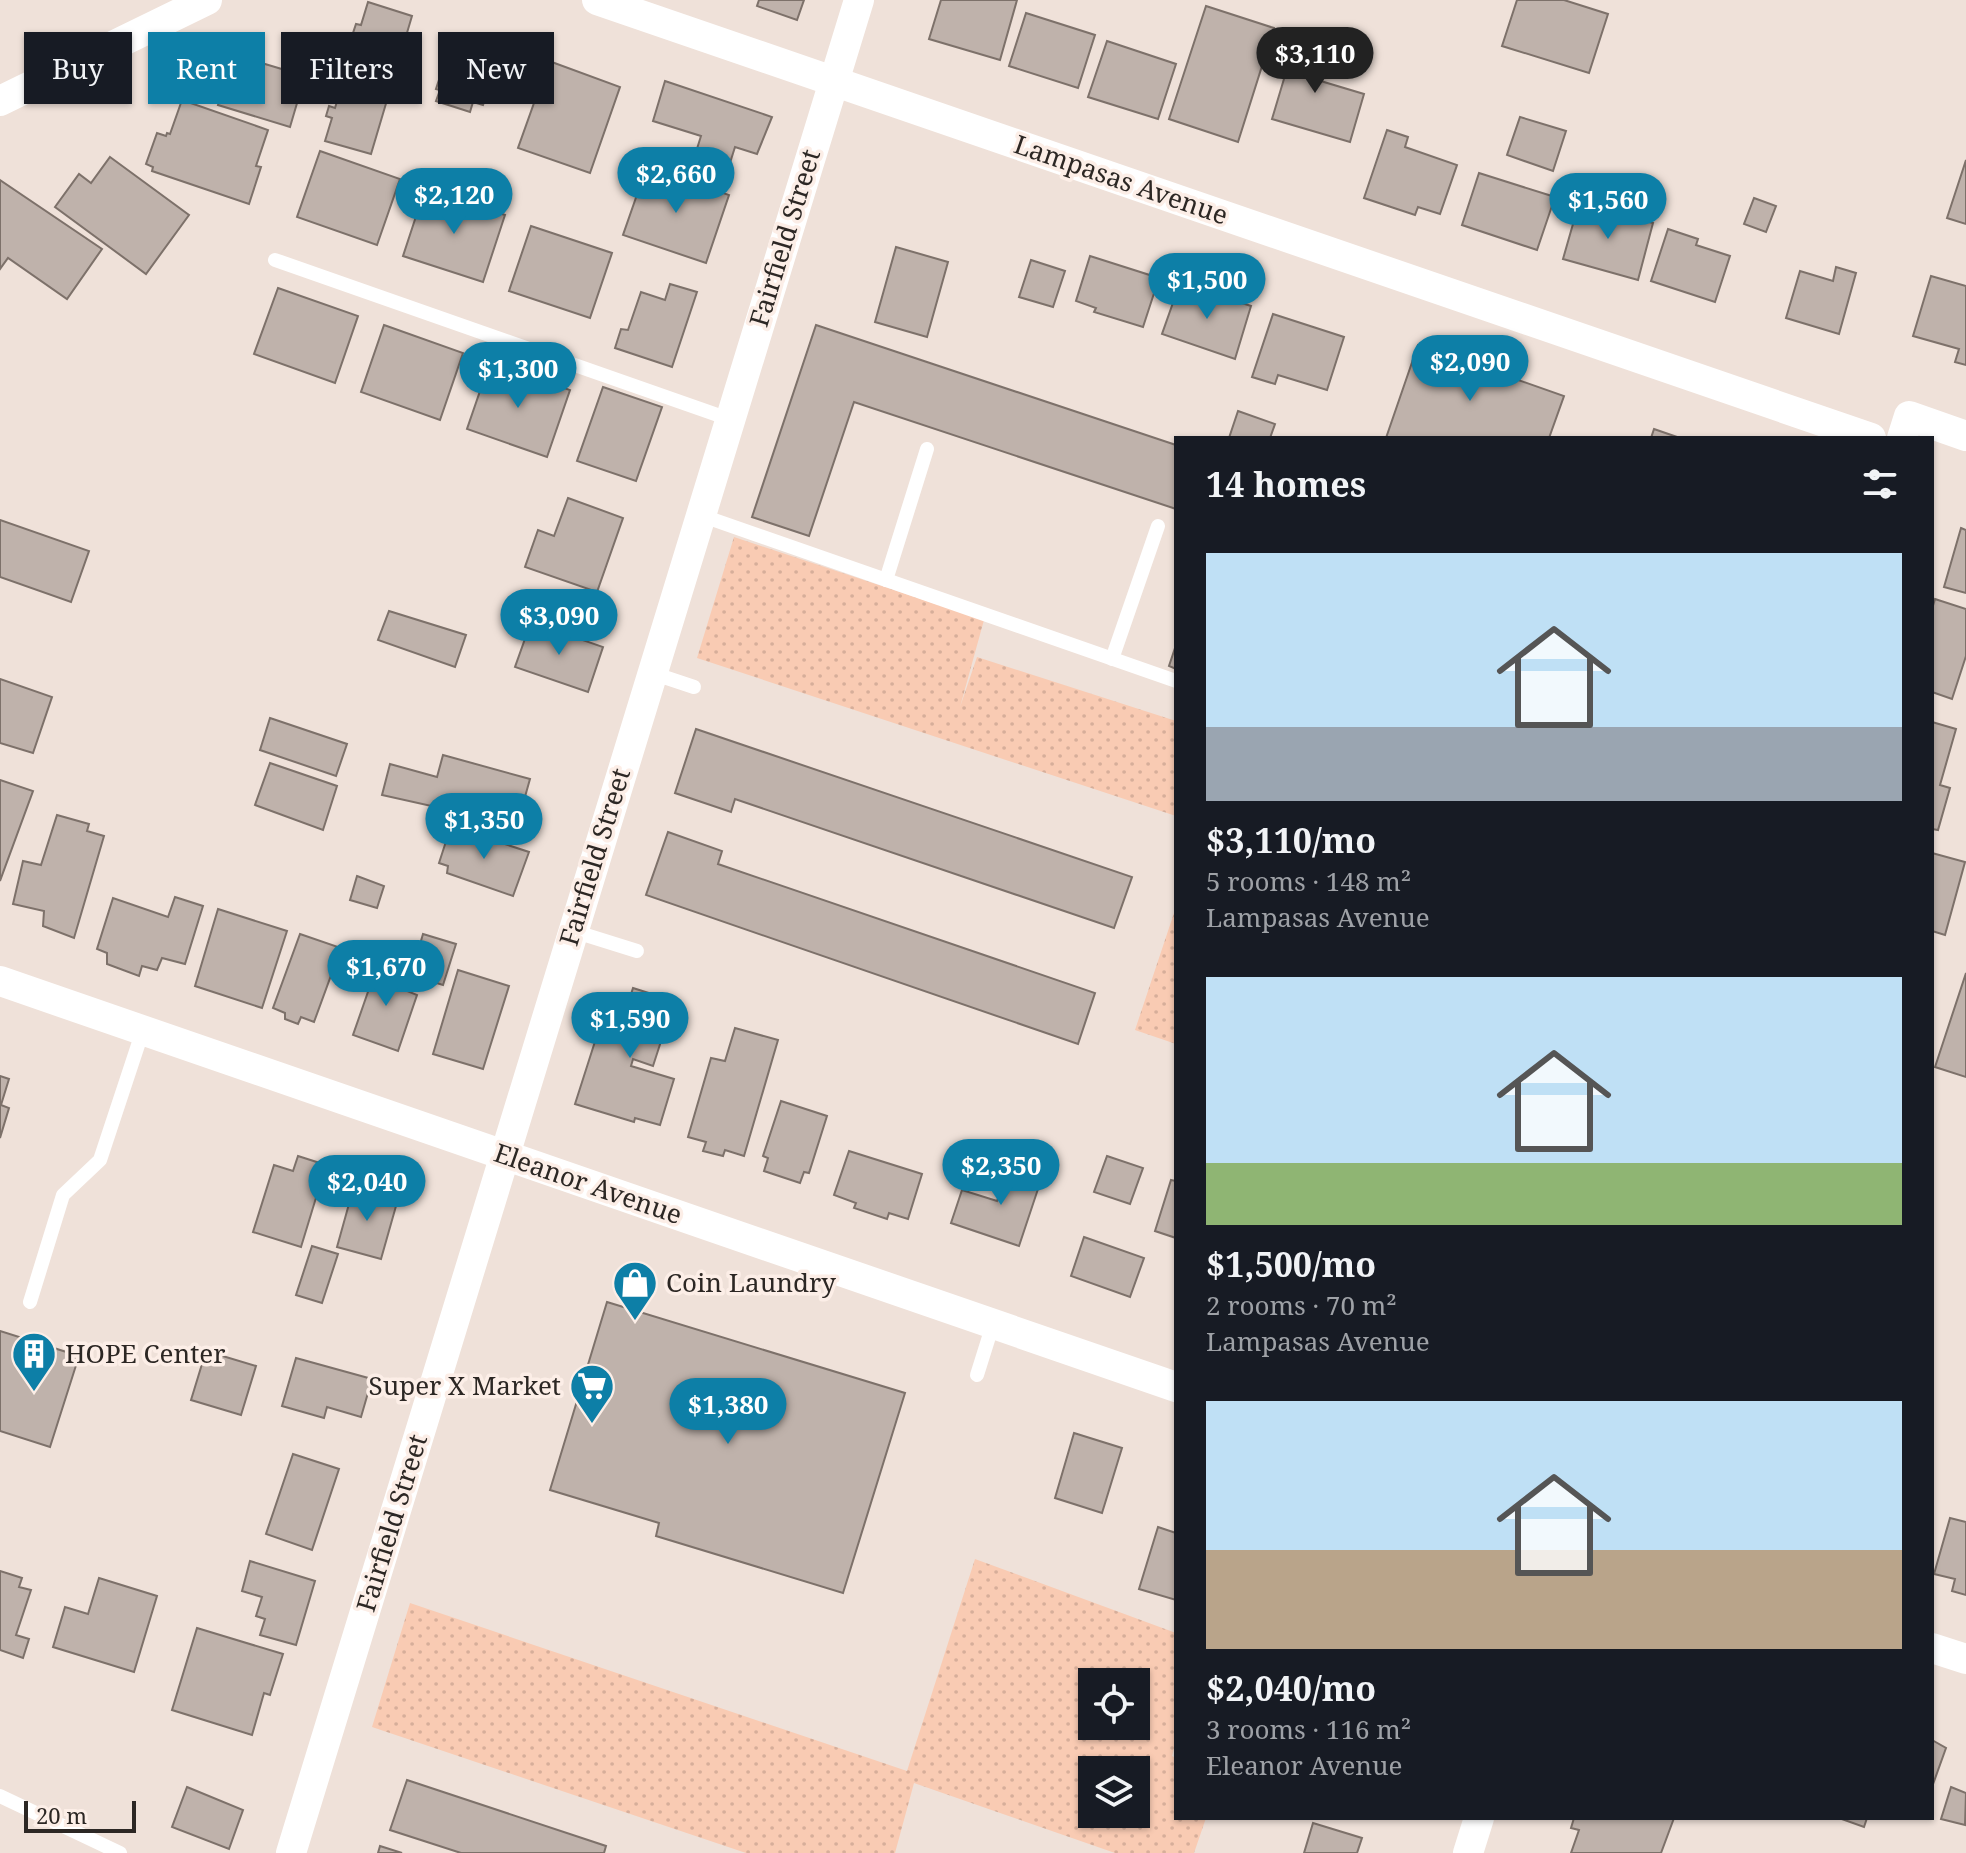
<!DOCTYPE html>
<meta charset="utf-8">
<style>
:root{--surface:#171b24;--page:#20242c;--text:#f1f3f6;--muted:#9ea1a6;--accent:#0d7fa7}
body{margin:0;font-family:"Noto Serif",serif;background:var(--page);color:var(--text);height:100vh;display:flex;flex-direction:column;font-size:30px;white-space:nowrap}
*{box-sizing:border-box;margin:0}
p{font-size:26px;color:var(--muted)}
.icon{flex:none;width:44px;height:44px;fill:none;stroke:currentColor;stroke-width:2;stroke-linecap:round;stroke-linejoin:round}
.map{position:relative;flex:1;overflow:hidden}
.side{position:absolute;left:1174px;top:436px;width:760px;height:1384px;display:flex;flex-direction:column;background:var(--surface);border-radius:0px;box-shadow:0 2px 6px #0004}
.side>*{flex:none}
.guide{position:absolute;left:24px;top:32px;width:760px;height:72px;display:flex;gap:16px}
.controls{position:absolute;left:1078px;top:1668px;display:grid;gap:16px}
.controls a{display:grid;place-items:center;width:72px;height:72px;border-radius:0px;background:var(--surface);box-shadow:0 2px 6px #0004;font-size:40px}
.scale{position:absolute;left:24px;bottom:20px;width:112px;box-sizing:border-box;padding-left:8px;border:4px solid #2c2724;border-top:0;font-size:22px;line-height:28px;white-space:nowrap;color:#2c2724;-webkit-text-stroke:6px #fceee7;paint-order:stroke}
.price{position:absolute;translate:-50% -68px;padding:0 18px;border-radius:28px;background:var(--accent);color:#fff;font-size:26px;line-height:52px;filter:drop-shadow(0 2px 4px #0008)}
.price::after{content:'';position:absolute;left:50%;top:48px;width:24px;height:18px;margin-left:-12px;background:inherit;clip-path:polygon(0 0,100% 0,50% 100%)}
.price.current{background:#222;color:#fff}
ul{padding:0;list-style:none}
li{display:grid;align-content:center;gap:16px;height:424px;padding:0 32px}
li span{display:grid;place-items:center;height:248px;border-radius:0px;color:#555}
li>.icon{margin-inline-start:auto}
span .icon{width:144px;height:144px;fill:#fffc;stroke-width:1}
li b{font-size:34px}
h2{display:flex;justify-content:space-between;align-items:center;height:96px;padding:0 32px;font-size:34px}
.tag{padding:0 28px;border-radius:0px;background:var(--surface);box-shadow:0 2px 6px #0004;font-size:28px;line-height:72px}
.tag.current{background:var(--accent);color:#fff}
.map>svg:first-child{display:block}
.grass{fill:url(#grass-dots);fill-rule:evenodd}
.building{fill:#bfb2ab;stroke:#7d716a;stroke-width:2}
.lines{fill:none;stroke-linecap:round;stroke-linejoin:round}
.lane{stroke:#fff;stroke-width:14}
.street{stroke:#fff;stroke-width:30}
.labels{text-anchor:middle;stroke-width:7;stroke-linejoin:round;paint-order:stroke}
.street-label{font-size:26px;fill:#2c2724;stroke:#fceee7}
.poi-label{font-size:26px;fill:#2c2724;stroke:#fceee7;text-anchor:start}
</style>
<div class="map">
<svg width="1966" height="1853" viewBox="0 0 1966 1853">
<defs>
<pattern id="grass-dots" width="8" height="8" patternUnits="userSpaceOnUse" patternTransform="scale(2)"><rect width="8" height="8" fill="#f9cbb3"/><path d="M2 2h.1M6 6h.1" fill="none" stroke="#d6ae9a" stroke-width="1.8" stroke-linecap="round"/></pattern>
</defs>
<rect width="100%" height="100%" fill="#efe1d9"/>
<!-- grass -->
<g class="grass">
<path d="M 734,537 L 984,620 L 960,707 L 977,657 L 1176,721 L 1176,816 L 697,658 Z"/>
<path d="M 1176,907 L 1176,1044 L 1135,1030 Z"/>
<path d="M 975,1559 L 1176,1633 L 1176,1741 L 1172,1756 L 1176,1758 L 1176,1818 L 1206,1818 L 1194,1853 L 1115,1853 L 914,1783 L 895,1853 L 746,1853 L 372,1727 L 410,1603 L 907,1771 ZM 1136,1682 L 1136,1726 L 1092,1726 L 1092,1682 ZM 1136,1770 L 1136,1814 L 1092,1814 L 1092,1770 Z"/>
</g>
<!-- building -->
<g class="building">
<path d="M 759,0 L 804,0 L 797,20 L 757,6 Z"/>
<path d="M 941,0 L 1017,0 L 1000,60 L 929,39 Z"/>
<path d="M 1517,0 L 1564,0 L 1608,14 L 1589,73 L 1502,46 Z"/>
<path d="M 368,2 L 412,16 L 371,154 L 325,141 L 332,118 L 326,116 L 329,106 L 335,108 L 357,35 L 353,33 L 356,24 L 361,25 Z"/>
<path d="M 1206,6 L 1274,28 L 1238,142 L 1169,119 Z"/>
<path d="M 1026,13 L 1095,35 L 1078,88 L 1009,66 Z"/>
<path d="M 1298,32 L 1326,40 L 1314,79 L 1364,94 L 1350,142 L 1272,119 Z"/>
<path d="M 469,38 L 489,44 L 485,53 L 499,58 L 483,105 L 473,102 L 470,112 L 436,101 L 440,90 L 436,89 L 452,40 L 467,45 Z"/>
<path d="M 1107,41 L 1176,64 L 1158,119 L 1088,97 Z"/>
<path d="M 255,61 L 305,76 L 290,127 L 218,105 L 230,66 L 252,72 Z"/>
<path d="M 549,61 L 620,87 L 590,173 L 518,148 Z"/>
<path d="M 665,81 L 772,117 L 757,154 L 735,147 L 724,182 L 690,171 L 701,136 L 653,121 Z"/>
<path d="M 182,100 L 268,130 L 256,166 L 261,167 L 249,204 L 152,171 L 153,167 L 146,164 L 157,133 L 166,136 L 167,133 L 170,134 Z"/>
<path d="M 1520,117 L 1566,131 L 1553,171 L 1507,155 Z"/>
<path d="M 1387,130 L 1408,137 L 1405,147 L 1457,165 L 1440,214 L 1418,207 L 1415,215 L 1364,198 Z"/>
<path d="M 320,151 L 400,179 L 377,245 L 297,217 Z"/>
<path d="M 110,157 L 189,215 L 146,274 L 55,207 L 79,174 L 91,183 Z"/>
<path d="M 1966,160 L 1966,224 L 1947,218 Z"/>
<path d="M 647,166 L 729,195 L 706,263 L 623,235 Z"/>
<path d="M 1479,173 L 1555,197 L 1537,250 L 1462,225 Z"/>
<path d="M 0,180 L 102,249 L 67,299 L 8,258 L 0,269 Z"/>
<path d="M 425,189 L 505,215 L 483,282 L 403,256 Z"/>
<path d="M 1754,198 L 1776,206 L 1766,232 L 1744,224 Z"/>
<path d="M 1579,203 L 1653,223 L 1638,280 L 1563,259 Z"/>
<path d="M 531,226 L 612,253 L 590,318 L 509,291 Z"/>
<path d="M 1668,229 L 1698,239 L 1696,245 L 1730,256 L 1715,302 L 1651,281 Z"/>
<path d="M 896,247 L 948,262 L 927,337 L 875,322 Z"/>
<path d="M 1090,256 L 1159,278 L 1143,327 L 1094,312 L 1096,308 L 1076,301 Z"/>
<path d="M 1031,260 L 1065,271 L 1053,307 L 1019,297 Z"/>
<path d="M 1836,267 L 1856,273 L 1839,334 L 1786,318 L 1800,271 L 1833,281 Z"/>
<path d="M 1931,276 L 1966,286 L 1966,365 L 1955,362 L 1959,349 L 1913,336 Z"/>
<path d="M 1180,283 L 1251,306 L 1235,359 L 1162,334 Z"/>
<path d="M 670,284 L 697,292 L 672,367 L 615,348 L 621,329 L 628,330 L 641,292 L 665,300 Z"/>
<path d="M 278,288 L 358,316 L 335,383 L 254,354 Z"/>
<path d="M 1273,314 L 1344,337 L 1327,390 L 1278,375 L 1275,384 L 1252,377 Z"/>
<path d="M 384,325 L 463,353 L 440,420 L 361,392 Z"/>
<path d="M 816,325 L 1176,445 L 1176,509 L 854,402 L 809,536 L 752,517 Z"/>
<path d="M 1418,345 L 1564,396 L 1549,438 L 1386,438 Z"/>
<path d="M 490,362 L 570,390 L 547,457 L 467,429 Z"/>
<path d="M 603,387 L 662,407 L 636,481 L 577,461 Z"/>
<path d="M 1238,411 L 1275,424 L 1270,438 L 1229,438 Z"/>
<path d="M 1654,429 L 1680,438 L 1651,438 Z"/>
<path d="M 568,498 L 623,518 L 597,592 L 525,567 L 538,530 L 554,536 Z"/>
<path d="M 0,520 L 89,551 L 71,602 L 0,577 Z"/>
<path d="M 1961,528 L 1966,530 L 1966,593 L 1944,587 Z"/>
<path d="M 1935,599 L 1966,609 L 1966,656 L 1952,699 L 1932,692 L 1932,609 Z"/>
<path d="M 389,611 L 466,635 L 455,667 L 378,640 Z"/>
<path d="M 531,622 L 603,647 L 588,692 L 515,667 Z"/>
<path d="M 1176,645 L 1176,669 L 1169,666 Z"/>
<path d="M 0,679 L 52,697 L 33,753 L 0,743 Z"/>
<path d="M 270,718 L 347,744 L 336,776 L 260,750 Z"/>
<path d="M 1932,722 L 1956,729 L 1940,785 L 1950,788 L 1938,830 L 1932,829 Z"/>
<path d="M 696,729 L 1132,877 L 1114,928 L 735,799 L 731,812 L 675,793 Z"/>
<path d="M 443,755 L 530,779 L 517,825 L 382,795 L 390,764 L 437,777 Z"/>
<path d="M 270,763 L 337,786 L 323,830 L 255,805 Z"/>
<path d="M 0,780 L 33,791 L 0,881 Z"/>
<path d="M 57,815 L 89,824 L 87,831 L 104,836 L 74,938 L 43,926 L 44,911 L 13,904 L 23,861 L 41,865 Z"/>
<path d="M 450,829 L 460,833 L 462,830 L 529,852 L 513,896 L 447,873 L 448,866 L 439,863 Z"/>
<path d="M 668,832 L 722,851 L 718,864 L 1095,993 L 1078,1044 L 646,895 Z"/>
<path d="M 1932,853 L 1965,862 L 1945,935 L 1932,931 Z"/>
<path d="M 357,876 L 384,886 L 377,908 L 350,900 Z"/>
<path d="M 175,897 L 203,906 L 185,964 L 162,958 L 157,970 L 142,966 L 139,976 L 107,964 L 107,953 L 97,949 L 113,898 L 168,917 Z"/>
<path d="M 218,909 L 287,931 L 262,1008 L 195,986 Z"/>
<path d="M 300,934 L 341,948 L 314,1022 L 301,1017 L 298,1024 L 285,1019 L 285,1013 L 273,1008 Z"/>
<path d="M 423,934 L 456,944 L 443,985 L 411,975 Z"/>
<path d="M 378,963 L 411,975 L 407,991 L 417,995 L 398,1051 L 353,1035 Z"/>
<path d="M 458,970 L 509,986 L 483,1069 L 433,1054 Z"/>
<path d="M 1966,973 L 1966,1077 L 1935,1067 Z"/>
<path d="M 633,988 L 680,1003 L 670,1034 L 664,1032 L 653,1066 L 633,1059 L 631,1066 L 674,1079 L 660,1125 L 635,1118 L 634,1122 L 575,1104 L 607,1004 L 626,1010 Z"/>
<path d="M 735,1028 L 778,1040 L 744,1156 L 725,1150 L 723,1156 L 703,1151 L 706,1142 L 688,1137 L 711,1058 L 725,1061 Z"/>
<path d="M 0,1076 L 9,1079 L 1,1105 L 9,1108 L 0,1138 Z"/>
<path d="M 781,1101 L 827,1116 L 809,1173 L 804,1172 L 800,1183 L 764,1171 L 768,1158 L 763,1156 Z"/>
<path d="M 849,1151 L 922,1174 L 908,1219 L 889,1213 L 887,1219 L 854,1208 L 856,1203 L 834,1195 Z"/>
<path d="M 298,1156 L 326,1165 L 301,1247 L 253,1232 L 274,1165 L 293,1171 Z"/>
<path d="M 1107,1156 L 1143,1168 L 1130,1204 L 1094,1192 Z"/>
<path d="M 1010,1163 L 1043,1174 L 1019,1246 L 951,1223 L 962,1190 L 997,1201 Z"/>
<path d="M 1171,1180 L 1176,1181 L 1176,1238 L 1155,1231 Z"/>
<path d="M 354,1186 L 398,1199 L 381,1259 L 337,1247 Z"/>
<path d="M 1084,1237 L 1144,1258 L 1130,1297 L 1071,1276 Z"/>
<path d="M 312,1246 L 338,1254 L 322,1303 L 296,1295 Z"/>
<path d="M 607,1302 L 905,1393 L 843,1593 L 656,1536 L 659,1523 L 550,1490 Z"/>
<path d="M 0,1331 L 79,1356 L 50,1447 L 0,1431 Z"/>
<path d="M 206,1351 L 256,1366 L 241,1415 L 191,1400 Z"/>
<path d="M 296,1358 L 372,1379 L 361,1417 L 327,1407 L 324,1418 L 282,1406 Z"/>
<path d="M 1074,1433 L 1122,1448 L 1102,1513 L 1055,1498 Z"/>
<path d="M 293,1454 L 339,1469 L 312,1550 L 266,1534 Z"/>
<path d="M 1950,1518 L 1966,1522 L 1966,1595 L 1952,1591 L 1955,1579 L 1934,1574 Z"/>
<path d="M 1158,1527 L 1176,1533 L 1176,1600 L 1139,1589 Z"/>
<path d="M 250,1561 L 315,1581 L 296,1645 L 260,1635 L 265,1619 L 256,1616 L 262,1597 L 242,1591 Z"/>
<path d="M 0,1571 L 22,1578 L 19,1587 L 31,1590 L 16,1635 L 29,1639 L 23,1658 L 0,1650 Z"/>
<path d="M 99,1578 L 157,1596 L 134,1672 L 53,1647 L 65,1607 L 88,1614 Z"/>
<path d="M 197,1628 L 283,1654 L 270,1695 L 264,1693 L 252,1735 L 172,1710 Z"/>
<path d="M 1932,1740 L 1946,1748 L 1932,1787 Z"/>
<path d="M 407,1780 L 606,1846 L 604,1853 L 461,1853 L 390,1830 Z"/>
<path d="M 187,1787 L 243,1810 L 229,1849 L 172,1827 Z"/>
<path d="M 1951,1787 L 1966,1793 L 1965,1825 L 1941,1819 Z"/>
<path d="M 1574,1818 L 1674,1818 L 1661,1853 L 1571,1853 L 1579,1830 L 1571,1828 Z"/>
<path d="M 1839,1818 L 1867,1818 L 1864,1827 Z"/>
<path d="M 1313,1823 L 1362,1838 L 1357,1853 L 1304,1853 Z"/>
<path d="M 380,1846 L 402,1853 L 378,1853 Z"/>
</g>
<g class="lines">
<!-- lane -->
<g class="lane">
<path d="M 275,260 L 729,419"/>
<path d="M 700,515 L 1176,681"/>
<path d="M 886,580 L 927,449"/>
<path d="M 1112,659 L 1158,526"/>
<path d="M 652,673 L 694,687"/>
<path d="M 573,931 L 637,951"/>
<path d="M 30,1302 L 63,1195 L 100,1160 L 143,1030"/>
<path d="M 977,1375 L 993,1324"/>
<path d="M 0,1796 L 120,1853"/>
</g>
<!-- street -->
<g class="street">
<path d="M 597,0 L 1871,438"/>
<path d="M 0,101 L 207,0"/>
<path d="M 1902,438 L 1909,416 L 1966,436"/>
<path d="M 0,981 L 1176,1387"/>
<path d="M 1932,1648 L 1966,1659"/>
<path d="M 291,1853 L 859,0"/>
<path d="M 1468,1853 L 1479,1818"/>
</g>
</g>
<!-- icons -->
<defs>
<g id="shop-pin" transform="scale(2.3)"><path d="M0 17L-7.5 6A9.5 9.5 0 1 1 7.5 6Z" fill="#0d7fa7" stroke="#fceee7"/><path d="M-5-2.5h2.3a2.7 3.5 0 0 1 5.4 0H5L5.5 6h-11ZM-1.5-2.5h3a1.5 2.3 0 0 0-3 0Z" fill="#fff"/></g>
<g id="building-pin" transform="scale(2.3)"><path d="M0 17L-7.5 6A9.5 9.5 0 1 1 7.5 6Z" fill="#0d7fa7" stroke="#fceee7"/><path d="M-4-6H4V6H1V3H-1V6H-4ZM-2.5-4.3h1.7v1.8h-1.7ZM.8-4.3h1.7v1.8H.8ZM-2.5-1h1.7V.8h-1.7ZM.8-1h1.7V.8H.8Z" fill="#fff"/></g>
<g id="supermarket-pin" transform="scale(2.3)"><path d="M0 17L-7.5 6A9.5 9.5 0 1 1 7.5 6Z" fill="#0d7fa7" stroke="#fceee7"/><path d="M-6-5.5h2.5l.6 2H6L4.5 2H-2.5L-4.4-4H-6ZM-1.5 3.2a1.3 1.3 0 1 0 .1 0ZM3 3.2a1.3 1.3 0 1 0 .1 0Z" fill="#fff"/></g>
</defs>
<g fill-rule="evenodd">
<use href="#shop-pin" x="635" y="1283"/>
<use href="#building-pin" x="34" y="1354"/>
<use href="#supermarket-pin" x="592" y="1386"/>
</g>
<g class="labels">
<!-- street labels -->
<g class="street-label">
<text transform="translate(1121 180) rotate(19)" y="9">Lampasas Avenue</text>
<text transform="translate(785 238) rotate(-73)" y="9">Fairfield Street</text>
<text transform="translate(595 857) rotate(-73)" y="9">Fairfield Street</text>
<text transform="translate(588 1184) rotate(19)" y="9">Eleanor Avenue</text>
<text transform="translate(392 1523) rotate(-73)" y="9">Fairfield Street</text>
</g>
<!-- poi labels -->
<g class="poi-label">
<text x="666" y="1292">Coin Laundry</text>
<text x="65" y="1363">HOPE Center</text>
<text x="561" y="1395" text-anchor="end">Super X Market</text>
</g>
</g>
</svg>
<div class="controls">
<a><svg class="icon" aria-label="locate" viewBox="0 0 24 24"><circle cx="12" cy="12" r="6"/><path d="M12 2v4M12 18v4M2 12h4M18 12h4"/></svg></a>
<a><svg class="icon" aria-label="layers" viewBox="0 0 24 24"><path d="M12 4l9 5-9 5-9-5zM3 14l9 5 9-5"/></svg></a>
</div>
<div class="scale">20 m</div>
<b class="price current" style="left:1315px;top:95px">$3,110</b>
<b class="price" style="left:676px;top:215px">$2,660</b>
<b class="price" style="left:454px;top:236px">$2,120</b>
<b class="price" style="left:1608px;top:241px">$1,560</b>
<b class="price" style="left:1207px;top:321px">$1,500</b>
<b class="price" style="left:1470px;top:403px">$2,090</b>
<b class="price" style="left:518px;top:410px">$1,300</b>
<b class="price" style="left:559px;top:657px">$3,090</b>
<b class="price" style="left:484px;top:861px">$1,350</b>
<b class="price" style="left:386px;top:1008px">$1,670</b>
<b class="price" style="left:630px;top:1060px">$1,590</b>
<b class="price" style="left:1001px;top:1207px">$2,350</b>
<b class="price" style="left:367px;top:1223px">$2,040</b>
<b class="price" style="left:728px;top:1446px">$1,380</b>
<div class="guide">
<a class="tag">Buy</a>
<a class="tag current">Rent</a>
<a class="tag">Filters</a>
<a class="tag">New</a>
</div>
<section class="side">
<h2>14 homes<svg class="icon" aria-label="filters" viewBox="0 0 24 24"><path d="M4 7h16M4 17h16"/><circle cx="9" cy="7" r="2"/><circle cx="15" cy="17" r="2"/></svg></h2>
<ul>
<li><span style="background:linear-gradient(#bfe0f5 70%,#9aa5b1 0)"><svg class="icon" aria-label="home" viewBox="0 0 24 24"><path d="M3 11l9-7 9 7M6 9v11h12V9"/></svg></span><div><b>$3,110/mo</b><p>5 rooms · 148 m²</p><p>Lampasas Avenue</p></div></li>
<li><span style="background:linear-gradient(#bfe0f5 75%,#8fb573 0)"><svg class="icon" aria-label="home" viewBox="0 0 24 24"><path d="M3 11l9-7 9 7M6 9v11h12V9"/></svg></span><div><b>$1,500/mo</b><p>2 rooms · 70 m²</p><p>Lampasas Avenue</p></div></li>
<li><span style="background:linear-gradient(#bfe0f5 60%,#b9a48a 0)"><svg class="icon" aria-label="home" viewBox="0 0 24 24"><path d="M3 11l9-7 9 7M6 9v11h12V9"/></svg></span><div><b>$2,040/mo</b><p>3 rooms · 116 m²</p><p>Eleanor Avenue</p></div></li>
</ul>
</section>
</div>
